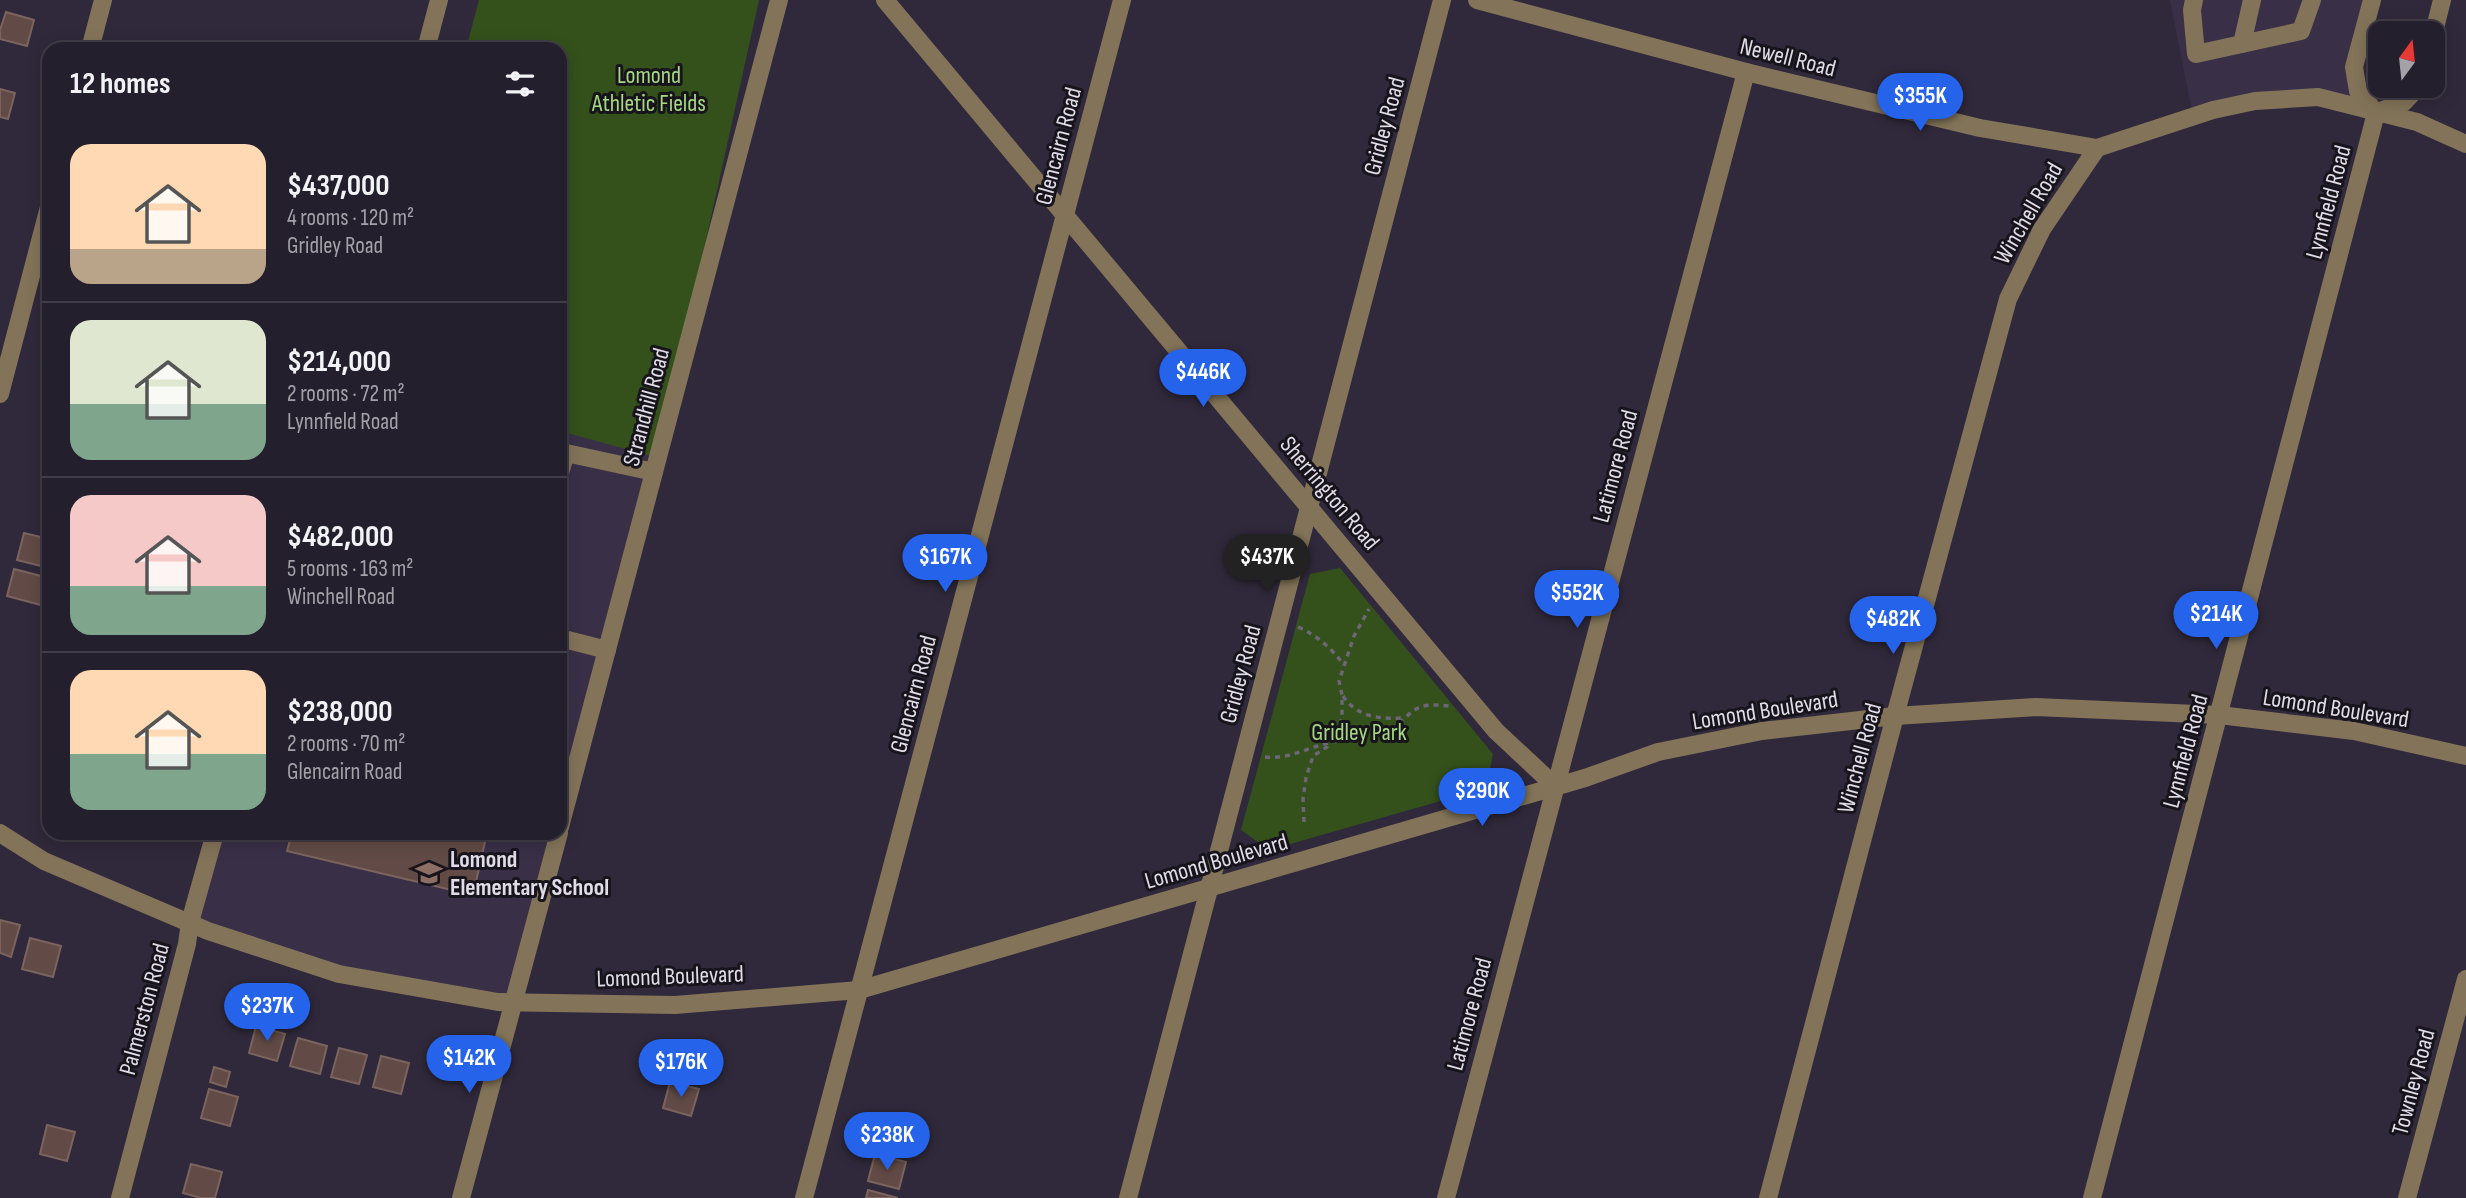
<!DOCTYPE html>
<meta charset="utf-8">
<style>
:root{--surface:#241f2c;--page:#2c2734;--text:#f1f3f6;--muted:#a3a2a9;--line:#413d48;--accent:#2563eb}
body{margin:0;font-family:"Sofia Sans Condensed",sans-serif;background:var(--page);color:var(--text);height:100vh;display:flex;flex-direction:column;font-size:26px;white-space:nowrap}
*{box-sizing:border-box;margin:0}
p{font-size:23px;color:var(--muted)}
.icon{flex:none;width:38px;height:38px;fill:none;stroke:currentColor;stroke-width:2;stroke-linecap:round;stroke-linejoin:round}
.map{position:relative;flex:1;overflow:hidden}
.details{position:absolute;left:42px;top:42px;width:525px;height:798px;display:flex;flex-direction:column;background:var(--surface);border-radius:21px;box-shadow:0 4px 18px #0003,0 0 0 2px var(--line)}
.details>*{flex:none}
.needle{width:46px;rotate:15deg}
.fabs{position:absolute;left:2368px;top:21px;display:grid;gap:14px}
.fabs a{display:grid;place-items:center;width:77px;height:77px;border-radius:14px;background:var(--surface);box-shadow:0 4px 18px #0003,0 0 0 2px var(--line);font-size:35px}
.price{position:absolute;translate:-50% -60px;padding:0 16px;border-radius:24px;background:var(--accent);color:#fff;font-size:23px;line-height:46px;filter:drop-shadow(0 2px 4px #0008)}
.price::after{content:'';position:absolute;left:50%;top:42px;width:21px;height:16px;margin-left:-10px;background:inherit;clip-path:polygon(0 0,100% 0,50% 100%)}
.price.current{background:#222;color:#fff}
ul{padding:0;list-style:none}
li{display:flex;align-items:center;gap:21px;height:175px;padding:0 28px}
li+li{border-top:2px solid var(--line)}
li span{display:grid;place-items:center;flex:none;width:196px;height:140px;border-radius:21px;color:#555}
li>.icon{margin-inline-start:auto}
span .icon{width:84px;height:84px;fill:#fffc;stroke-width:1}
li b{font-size:30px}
h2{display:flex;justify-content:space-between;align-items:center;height:84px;padding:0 28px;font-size:30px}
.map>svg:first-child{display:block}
.built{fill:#393048}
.green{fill:#34511b}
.building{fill:#624b46;stroke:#7b635e;stroke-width:2}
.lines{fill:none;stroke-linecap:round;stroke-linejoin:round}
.path{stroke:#6c6676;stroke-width:3.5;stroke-dasharray:5 5;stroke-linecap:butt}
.minor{stroke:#837459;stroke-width:18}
.labels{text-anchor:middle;stroke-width:6;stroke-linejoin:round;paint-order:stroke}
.street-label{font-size:24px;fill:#e0dce8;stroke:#17141c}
.park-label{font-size:24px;fill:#a7d982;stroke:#17141c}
.poi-label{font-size:24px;font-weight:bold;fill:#e0dce8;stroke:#17141c;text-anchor:start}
</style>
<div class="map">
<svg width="2466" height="1198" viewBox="0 0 2466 1198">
<rect width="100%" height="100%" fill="#30293b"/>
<!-- built -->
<g class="built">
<path d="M 2170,0 L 2372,0 L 2354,67 L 2376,113 L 2318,97 L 2193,116 Z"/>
<path d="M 560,430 L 658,458 L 560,827 Z"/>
<path d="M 215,833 L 559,833 L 513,1001 L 339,974 L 190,922 Z"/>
</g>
<!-- green -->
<g class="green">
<path d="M 479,0 L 759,0 L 658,458 L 560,431 L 560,49 L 466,49 Z"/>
<path d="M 1340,568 L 1493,754 L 1486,788 L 1269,850 L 1241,830 L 1310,574 Z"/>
</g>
<!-- building -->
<g class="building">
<path d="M 6,12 L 34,20 L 27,46 L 0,39 L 0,30 Z"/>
<path d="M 0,89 L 15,93 L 8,119 L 0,117 Z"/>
<path d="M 24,533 L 49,539 L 49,568 L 17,560 Z"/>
<path d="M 14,569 L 49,578 L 48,607 L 7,596 Z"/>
<path d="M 292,833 L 487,833 L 473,895 L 287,851 Z"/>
<path d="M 0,920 L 20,925 L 11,957 L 0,953 Z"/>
<path d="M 30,938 L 61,946 L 53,977 L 22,969 Z"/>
<path d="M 256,1026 L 285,1034 L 277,1061 L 249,1053 Z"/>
<path d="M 298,1038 L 327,1046 L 320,1074 L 290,1066 Z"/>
<path d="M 339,1048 L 367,1055 L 359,1084 L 331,1077 Z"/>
<path d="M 381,1056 L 409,1063 L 401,1094 L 373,1087 Z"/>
<path d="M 214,1067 L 230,1072 L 226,1087 L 210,1082 Z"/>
<path d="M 670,1082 L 699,1089 L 691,1116 L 663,1108 Z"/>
<path d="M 209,1089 L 238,1097 L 230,1126 L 201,1118 Z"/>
<path d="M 47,1125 L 75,1132 L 67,1161 L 40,1154 Z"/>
<path d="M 875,1154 L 906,1162 L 899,1189 L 868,1181 Z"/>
<path d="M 191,1164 L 222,1172 L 215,1198 L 201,1198 L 183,1193 Z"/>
<path d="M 868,1190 L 898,1198 L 866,1198 Z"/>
</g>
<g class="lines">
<!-- path -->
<g class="path">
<path d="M 1298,627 C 1318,636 1331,648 1344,665"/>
<path d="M 1343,696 C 1357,717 1379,719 1401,718"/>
<path d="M 1265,757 C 1290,759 1304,749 1328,743 C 1348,737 1367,740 1386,731 C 1416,716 1407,701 1449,706"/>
<path d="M 1304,822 L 1303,799 L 1306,778 L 1313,756 L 1327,747 L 1342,719 L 1342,695 L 1339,681 L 1354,636 L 1369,609"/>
</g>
<!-- minor -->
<g class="minor">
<path d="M 885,0 L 1496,731 L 1555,786"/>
<path d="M 1477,0 L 1746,72 L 1980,128 L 2097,148 L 2213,110 L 2255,101 L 2318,97 L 2417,122 L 2466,144"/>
<path d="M 2194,0 L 2192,10 L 2196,54 L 2301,31 L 2312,0"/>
<path d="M 2372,0 L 2354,67 L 2358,91 L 2376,113"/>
<path d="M 2432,40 L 2442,0"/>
<path d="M 2242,44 L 2252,0"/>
<path d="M 90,49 L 103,0"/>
<path d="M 426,49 L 439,0"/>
<path d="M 2376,113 L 2404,102 L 2419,86"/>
<path d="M 0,394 L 49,207"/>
<path d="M 560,473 L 566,453 L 654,472"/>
<path d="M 560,638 L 607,650"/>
<path d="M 560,827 L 779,0"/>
<path d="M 0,833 L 44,861 L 208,931 L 339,974 L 498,1002 L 675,1005 L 859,990 L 1585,778 L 1658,752 L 1762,731 L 1895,716 L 2036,707 L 2219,715 L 2354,731 L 2466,756"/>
<path d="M 120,1198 L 187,944 L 190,922 L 215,833"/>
<path d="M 461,1198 L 559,833"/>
<path d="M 804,1198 L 1122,0"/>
<path d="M 1128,1198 L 1442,0"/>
<path d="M 1446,1198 L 1746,72"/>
<path d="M 1768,1198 L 1895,716 L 2008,299 L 2042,229 L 2097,148"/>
<path d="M 2092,1198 L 2376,113"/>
<path d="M 2407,1198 L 2466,979"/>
</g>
</g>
<!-- icons -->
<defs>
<g id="school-bare" transform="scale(2.1)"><path d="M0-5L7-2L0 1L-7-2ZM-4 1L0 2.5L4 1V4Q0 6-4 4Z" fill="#8d6e63" stroke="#17141c" stroke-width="2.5" paint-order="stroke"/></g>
</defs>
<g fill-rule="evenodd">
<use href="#school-bare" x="429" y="873"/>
</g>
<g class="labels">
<!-- street labels -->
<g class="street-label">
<text transform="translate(1788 57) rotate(14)" y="8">Newell Road</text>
<text transform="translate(1384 126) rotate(-75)" y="8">Gridley Road</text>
<text transform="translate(1058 146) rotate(-75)" y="8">Glencairn Road</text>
<text transform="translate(2328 202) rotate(-75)" y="8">Lynnfield Road</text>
<text transform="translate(2028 213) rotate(-60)" y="8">Winchell Road</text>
<text transform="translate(646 407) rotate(-75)" y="8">Strandhill Road</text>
<text transform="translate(1615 466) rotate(-75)" y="8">Latimore Road</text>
<text transform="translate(1330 493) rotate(50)" y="8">Sherrington Road</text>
<text transform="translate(1240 674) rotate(-75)" y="8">Gridley Road</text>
<text transform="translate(913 694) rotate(-75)" y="8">Glencairn Road</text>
<text transform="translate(2336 708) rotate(9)" y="8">Lomond Boulevard</text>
<text transform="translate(1765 710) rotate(-9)" y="8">Lomond Boulevard</text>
<text transform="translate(2185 751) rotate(-75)" y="8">Lynnfield Road</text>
<text transform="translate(1859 758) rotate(-75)" y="8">Winchell Road</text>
<text transform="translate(1216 861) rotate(-16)" y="8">Lomond Boulevard</text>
<text transform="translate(670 976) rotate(-2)" y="8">Lomond Boulevard</text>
<text transform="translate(144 1009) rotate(-75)" y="8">Palmerston Road</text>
<text transform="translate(1469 1014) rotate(-75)" y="8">Latimore Road</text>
<text transform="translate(2413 1082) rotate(-75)" y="8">Townley Road</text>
</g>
<!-- park labels -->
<g class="park-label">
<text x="649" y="83">Lomond<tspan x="649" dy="28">Athletic Fields</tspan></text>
<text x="1359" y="740">Gridley Park</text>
</g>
<!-- poi labels -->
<g class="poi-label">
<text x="450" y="867">Lomond<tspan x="450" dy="28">Elementary School</tspan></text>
</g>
</g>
</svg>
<div class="fabs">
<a><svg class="needle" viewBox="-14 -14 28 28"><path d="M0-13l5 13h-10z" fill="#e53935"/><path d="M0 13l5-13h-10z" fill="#a3a2a9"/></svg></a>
</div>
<b class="price" style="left:1920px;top:133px">$355K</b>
<b class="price" style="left:1203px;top:409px">$446K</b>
<b class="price" style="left:945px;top:594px">$167K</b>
<b class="price current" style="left:1267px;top:594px">$437K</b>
<b class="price" style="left:1577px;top:630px">$552K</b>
<b class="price" style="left:2216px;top:651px">$214K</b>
<b class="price" style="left:1893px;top:656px">$482K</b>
<b class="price" style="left:1482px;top:828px">$290K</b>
<b class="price" style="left:267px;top:1043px">$237K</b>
<b class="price" style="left:469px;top:1095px">$142K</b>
<b class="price" style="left:681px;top:1099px">$176K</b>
<b class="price" style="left:887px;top:1172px">$238K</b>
<section class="details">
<h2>12 homes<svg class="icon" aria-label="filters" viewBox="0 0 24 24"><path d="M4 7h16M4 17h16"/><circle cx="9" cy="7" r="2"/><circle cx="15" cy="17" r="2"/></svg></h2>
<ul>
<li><span style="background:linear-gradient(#ffd9b3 75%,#b9a48a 0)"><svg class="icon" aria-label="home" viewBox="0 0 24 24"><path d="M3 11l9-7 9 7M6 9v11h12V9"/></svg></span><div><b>$437,000</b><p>4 rooms · 120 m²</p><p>Gridley Road</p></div></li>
<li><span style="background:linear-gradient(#dfe7d0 60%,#7fa58c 0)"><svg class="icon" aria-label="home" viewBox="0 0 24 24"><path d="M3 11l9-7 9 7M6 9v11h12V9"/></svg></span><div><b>$214,000</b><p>2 rooms · 72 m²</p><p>Lynnfield Road</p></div></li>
<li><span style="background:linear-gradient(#f6c9c9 65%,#7fa58c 0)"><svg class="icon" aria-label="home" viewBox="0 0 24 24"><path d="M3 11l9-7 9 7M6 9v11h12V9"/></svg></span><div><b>$482,000</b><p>5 rooms · 163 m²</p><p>Winchell Road</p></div></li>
<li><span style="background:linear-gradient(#ffd9b3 60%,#7fa58c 0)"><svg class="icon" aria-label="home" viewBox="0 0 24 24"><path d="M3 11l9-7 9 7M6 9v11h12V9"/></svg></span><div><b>$238,000</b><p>2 rooms · 70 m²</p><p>Glencairn Road</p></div></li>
</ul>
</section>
</div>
